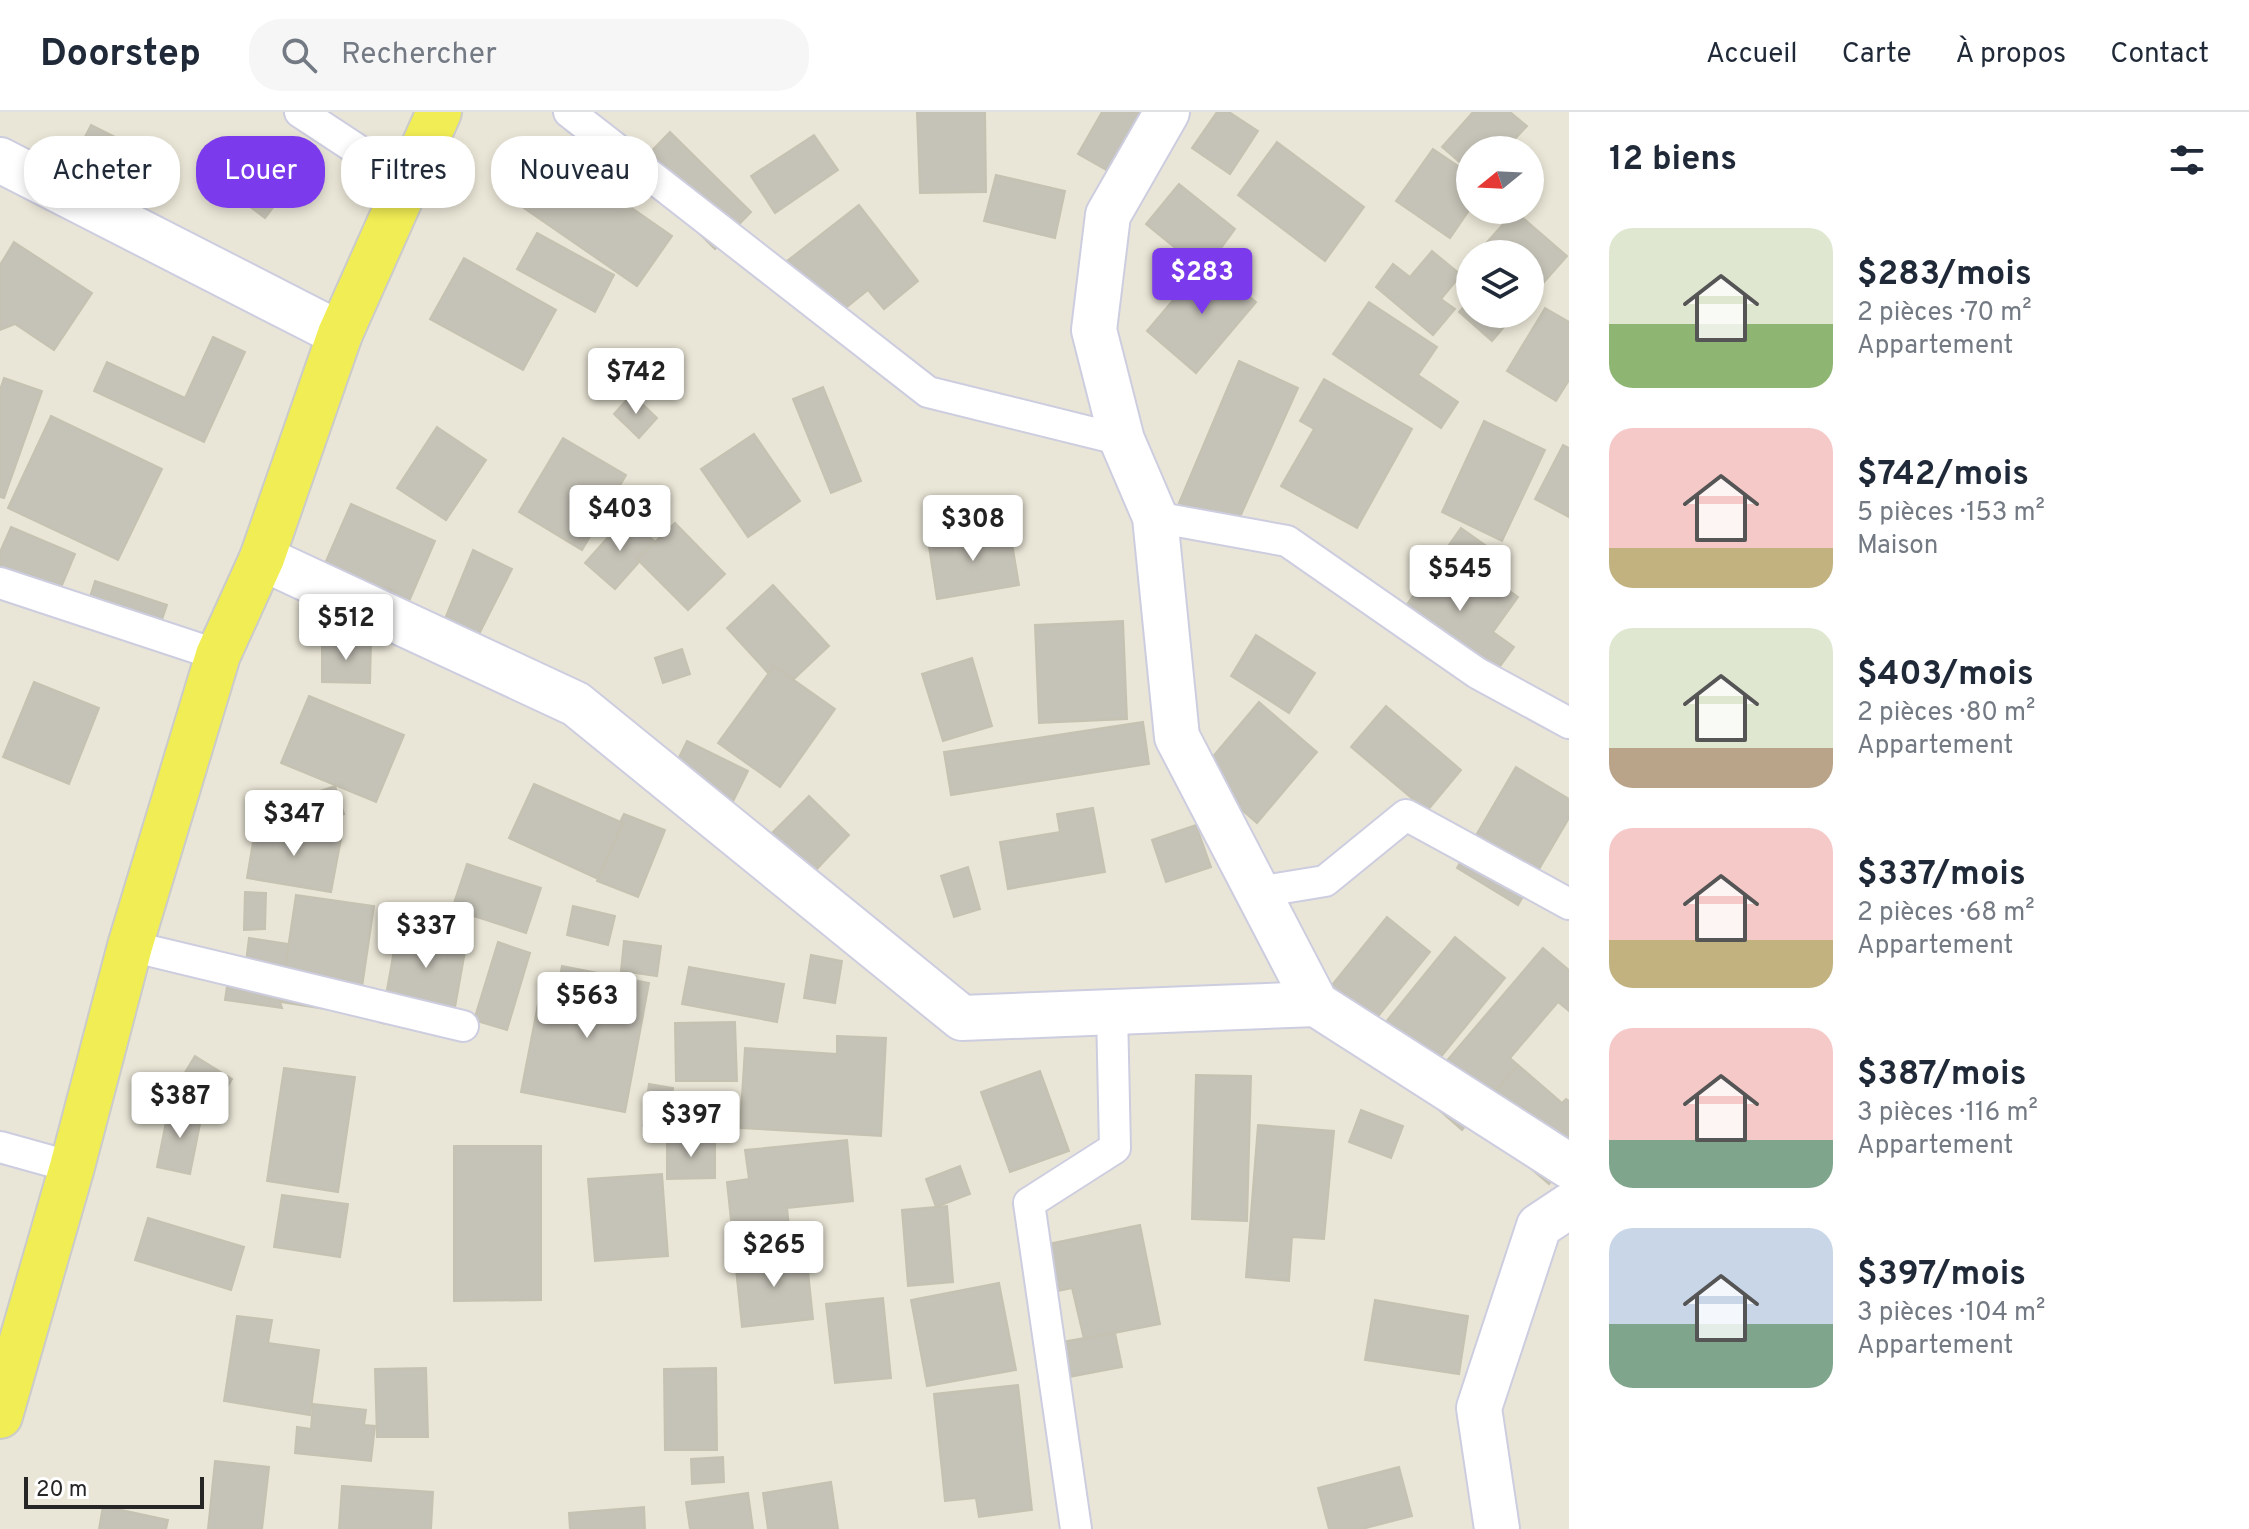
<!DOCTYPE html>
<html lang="fr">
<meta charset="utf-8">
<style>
:root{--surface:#fff;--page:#f6f6f7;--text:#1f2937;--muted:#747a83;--line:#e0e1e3;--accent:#7c3aed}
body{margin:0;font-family:Overpass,sans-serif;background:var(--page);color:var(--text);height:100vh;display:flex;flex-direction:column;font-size:30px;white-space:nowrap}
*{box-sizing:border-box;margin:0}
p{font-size:26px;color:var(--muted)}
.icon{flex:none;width:44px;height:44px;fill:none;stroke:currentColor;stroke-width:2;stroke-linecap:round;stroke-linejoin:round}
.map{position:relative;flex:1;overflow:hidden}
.drawer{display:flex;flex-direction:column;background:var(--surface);width:680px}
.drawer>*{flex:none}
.top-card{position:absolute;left:24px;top:24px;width:760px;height:72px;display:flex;gap:16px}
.needle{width:52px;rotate:252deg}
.controls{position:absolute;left:1456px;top:24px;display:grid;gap:16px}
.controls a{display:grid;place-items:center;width:88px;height:88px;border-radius:50%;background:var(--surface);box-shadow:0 4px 12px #0003;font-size:40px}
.scale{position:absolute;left:24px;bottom:20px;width:180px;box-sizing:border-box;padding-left:8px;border:4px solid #262626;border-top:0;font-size:22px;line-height:28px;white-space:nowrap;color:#262626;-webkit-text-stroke:6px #fff;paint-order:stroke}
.price{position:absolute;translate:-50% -68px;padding:0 18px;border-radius:8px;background:#fff;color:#222;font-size:26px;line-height:52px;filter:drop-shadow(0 2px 4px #0008)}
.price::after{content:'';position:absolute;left:50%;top:48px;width:24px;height:18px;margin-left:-12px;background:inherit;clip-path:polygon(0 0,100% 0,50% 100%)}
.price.current{background:var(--accent);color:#fff}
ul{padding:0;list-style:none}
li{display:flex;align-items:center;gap:24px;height:200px;padding:0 40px}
li span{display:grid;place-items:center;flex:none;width:224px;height:160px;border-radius:24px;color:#555}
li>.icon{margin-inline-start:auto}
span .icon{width:96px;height:96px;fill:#fffc;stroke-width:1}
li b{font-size:34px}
h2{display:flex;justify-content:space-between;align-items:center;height:96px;padding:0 40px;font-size:34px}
.pill{padding:0 28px;border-radius:32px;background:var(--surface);box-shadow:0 4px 12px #0003;font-size:28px;line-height:72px}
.pill.current{background:var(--accent);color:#fff}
header{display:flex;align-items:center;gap:48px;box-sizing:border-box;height:112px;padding:0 40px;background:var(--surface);border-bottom:2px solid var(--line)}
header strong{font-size:38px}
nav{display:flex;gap:44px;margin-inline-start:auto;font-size:28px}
.search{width:560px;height:72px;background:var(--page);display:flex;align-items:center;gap:20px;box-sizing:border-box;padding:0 28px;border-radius:32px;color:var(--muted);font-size:30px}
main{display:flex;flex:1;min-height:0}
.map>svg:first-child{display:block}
.building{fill:#c5c2b7;stroke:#c5c2b1;stroke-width:2}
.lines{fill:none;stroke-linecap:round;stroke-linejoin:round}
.service-casing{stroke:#cdcde0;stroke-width:34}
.minor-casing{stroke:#cdcde0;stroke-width:48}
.primary-casing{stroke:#cbcbcb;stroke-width:48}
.service{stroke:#fff;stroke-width:30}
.minor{stroke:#fff;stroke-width:44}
.primary{stroke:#f1ed55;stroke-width:44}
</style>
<header>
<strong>Doorstep</strong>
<div class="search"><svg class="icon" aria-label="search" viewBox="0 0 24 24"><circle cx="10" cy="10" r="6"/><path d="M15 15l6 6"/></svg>Rechercher</div>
<nav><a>Accueil</a><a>Carte</a><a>À propos</a><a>Contact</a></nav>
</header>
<main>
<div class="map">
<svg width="1569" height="1417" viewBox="0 0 1569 1417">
<rect width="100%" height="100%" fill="#eae6d7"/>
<!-- building -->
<g class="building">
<path d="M 917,0 L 985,0 L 986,80 L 920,81 Z"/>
<path d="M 1102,0 L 1160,0 L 1122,67 L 1078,42 Z"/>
<path d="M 1217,0 L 1229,0 L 1258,19 L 1230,62 L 1192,36 Z"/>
<path d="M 1473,0 L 1510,0 L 1527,14 L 1505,38 L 1470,38 L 1470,59 L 1442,35 Z"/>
<path d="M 91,13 L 145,40 L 110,108 L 56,81 Z"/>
<path d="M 670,20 L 751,100 L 715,137 L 634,57 Z"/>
<path d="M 814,23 L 838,58 L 775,101 L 751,64 Z"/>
<path d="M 1277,30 L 1364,95 L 1325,149 L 1238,83 Z"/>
<path d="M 1433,37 L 1470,62 L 1470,97 L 1450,126 L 1396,89 Z"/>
<path d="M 553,41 L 672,124 L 637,174 L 518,92 Z"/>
<path d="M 245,46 L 287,77 L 265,106 L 223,75 Z"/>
<path d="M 996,63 L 1065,79 L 1055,126 L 984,109 Z"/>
<path d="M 1179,72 L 1235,117 L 1210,151 L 1207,148 L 1201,157 L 1146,112 Z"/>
<path d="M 859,93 L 918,169 L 884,197 L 868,178 L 832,207 L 787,149 Z"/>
<path d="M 1515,99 L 1567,144 L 1530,186 L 1530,142 L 1483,142 L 1479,139 Z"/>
<path d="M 537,121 L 614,163 L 595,200 L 517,157 Z"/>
<path d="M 14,130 L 92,181 L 54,238 L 15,212 L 0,218 L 0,153 Z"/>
<path d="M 1432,139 L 1461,163 L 1441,187 L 1455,197 L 1433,223 L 1376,175 L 1393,152 L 1410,165 Z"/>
<path d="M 464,146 L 556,198 L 523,258 L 430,207 Z"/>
<path d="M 1207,148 L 1256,190 L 1196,261 L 1147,219 Z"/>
<path d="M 1470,188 L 1470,202 L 1515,202 L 1492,229 L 1459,200 Z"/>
<path d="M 1369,190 L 1437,235 L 1418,263 L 1458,290 L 1441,316 L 1333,242 Z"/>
<path d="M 1545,196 L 1569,210 L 1569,268 L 1556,289 L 1507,259 Z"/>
<path d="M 213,225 L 245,240 L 204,330 L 94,279 L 107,250 L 185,286 Z"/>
<path d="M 1239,249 L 1298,276 L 1235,416 L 1179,391 Z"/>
<path d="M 4,266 L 42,279 L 4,386 L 0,385 L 0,278 Z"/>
<path d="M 1324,267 L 1412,317 L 1357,416 L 1281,374 L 1314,317 L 1300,309 Z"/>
<path d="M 823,275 L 861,369 L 831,381 L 793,287 Z"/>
<path d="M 632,282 L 657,306 L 639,326 L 614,302 Z"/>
<path d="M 51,304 L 162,357 L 118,448 L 8,396 Z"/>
<path d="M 1484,309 L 1545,338 L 1502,429 L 1442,400 Z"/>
<path d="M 437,315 L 486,348 L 446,408 L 397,376 Z"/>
<path d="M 754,322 L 800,389 L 748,425 L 701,357 Z"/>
<path d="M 563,326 L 626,363 L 582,438 L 519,400 Z"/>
<path d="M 1563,333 L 1569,336 L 1569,405 L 1535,387 Z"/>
<path d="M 351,392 L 435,429 L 407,494 L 323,456 Z"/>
<path d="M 627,404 L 655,430 L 637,447 L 640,449 L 615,477 L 585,451 Z"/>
<path d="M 675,411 L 725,462 L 688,498 L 637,447 Z"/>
<path d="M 1009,414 L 1019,473 L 937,487 L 928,428 Z"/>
<path d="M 11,415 L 75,442 L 55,490 L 0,466 L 0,440 Z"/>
<path d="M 1461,416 L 1495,440 L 1482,459 L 1518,485 L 1493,520 L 1514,535 L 1482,579 L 1391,515 Z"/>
<path d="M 473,438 L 512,457 L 472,536 L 440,519 Z"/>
<path d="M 95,469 L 167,493 L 155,528 L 84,504 Z"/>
<path d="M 773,473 L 829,534 L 793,568 L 774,554 L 768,561 L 727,516 Z"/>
<path d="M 1123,509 L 1127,607 L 1039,611 L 1035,513 Z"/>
<path d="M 1256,523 L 1315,561 L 1289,601 L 1231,564 Z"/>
<path d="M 322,530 L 371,530 L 370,571 L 322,570 Z"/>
<path d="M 682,537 L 690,562 L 663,571 L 655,546 Z"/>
<path d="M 972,546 L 992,614 L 943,629 L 922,562 Z"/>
<path d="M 774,554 L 835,597 L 780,675 L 718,631 Z"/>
<path d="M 34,570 L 99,596 L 69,672 L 3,645 Z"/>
<path d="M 309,584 L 404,623 L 376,690 L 281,651 Z"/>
<path d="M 1259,590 L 1317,640 L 1257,711 L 1199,661 Z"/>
<path d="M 1386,594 L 1461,658 L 1427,699 L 1351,635 Z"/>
<path d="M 1143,610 L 1149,652 L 951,683 L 944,640 Z"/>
<path d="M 687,629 L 748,659 L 719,718 L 658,688 Z"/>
<path d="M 1516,655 L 1569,687 L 1569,706 L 1518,793 L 1457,756 Z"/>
<path d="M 534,672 L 623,711 L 598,767 L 509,726 Z"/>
<path d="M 335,674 L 344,702 L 314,711 L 305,684 Z"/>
<path d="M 809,684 L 849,723 L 798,777 L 756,737 Z"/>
<path d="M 1093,696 L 1105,760 L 1008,777 L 1000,730 L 1060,720 L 1057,702 Z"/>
<path d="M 624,702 L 665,718 L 638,785 L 597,769 L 623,711 L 620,710 Z"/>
<path d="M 256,712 L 341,727 L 331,780 L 247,766 Z"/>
<path d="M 1196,713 L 1211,755 L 1166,770 L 1152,728 Z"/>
<path d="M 467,752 L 541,776 L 526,821 L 452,797 Z"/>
<path d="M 968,755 L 980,797 L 954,805 L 941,764 Z"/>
<path d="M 245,780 L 266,781 L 265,817 L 244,818 Z"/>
<path d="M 296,783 L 374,794 L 358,902 L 280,890 Z"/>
<path d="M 402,794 L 471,806 L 450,923 L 381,911 Z"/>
<path d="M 573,794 L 615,804 L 608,833 L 567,823 Z"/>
<path d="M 1387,805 L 1430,840 L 1354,934 L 1311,899 Z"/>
<path d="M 1455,825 L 1505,866 L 1435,952 L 1385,911 Z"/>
<path d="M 249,826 L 289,832 L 280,890 L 282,896 L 225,888 L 231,847 L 246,850 Z"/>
<path d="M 624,829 L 661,834 L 657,864 L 621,859 Z"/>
<path d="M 498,830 L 530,841 L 507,918 L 474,908 Z"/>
<path d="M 1543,836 L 1569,858 L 1569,899 L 1558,890 L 1510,946 L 1518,953 L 1462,1018 L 1430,990 L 1444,952 Z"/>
<path d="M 811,843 L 842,849 L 835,891 L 804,886 Z"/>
<path d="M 562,854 L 649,871 L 625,1000 L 521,980 L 540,882 L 556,885 Z"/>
<path d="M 689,855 L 784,872 L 777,910 L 682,892 Z"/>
<path d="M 735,910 L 737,969 L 676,969 L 675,911 Z"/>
<path d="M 837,924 L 886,926 L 881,1024 L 740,1016 L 745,936 L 837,942 Z"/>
<path d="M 195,944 L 232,967 L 208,1005 L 172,982 Z"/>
<path d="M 1518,953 L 1562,991 L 1566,987 L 1569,989 L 1569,1066 L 1560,1059 L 1549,1072 L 1472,1006 Z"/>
<path d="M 284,956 L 355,965 L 338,1080 L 267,1069 Z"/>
<path d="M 1040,959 L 1069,1039 L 1010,1060 L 981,980 Z"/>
<path d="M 1196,963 L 1251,964 L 1247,1109 L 1192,1107 Z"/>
<path d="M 649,972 L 673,976 L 667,1018 L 643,1014 Z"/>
<path d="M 169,995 L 202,1002 L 190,1062 L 157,1055 Z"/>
<path d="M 1361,998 L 1403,1014 L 1391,1046 L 1349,1030 Z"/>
<path d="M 1258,1013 L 1334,1019 L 1324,1127 L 1292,1125 L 1289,1169 L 1246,1165 Z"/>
<path d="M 667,1027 L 715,1027 L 715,1066 L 667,1067 Z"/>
<path d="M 847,1028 L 853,1089 L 787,1096 L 792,1142 L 735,1147 L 727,1070 L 749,1067 L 745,1038 Z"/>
<path d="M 454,1034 L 541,1034 L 541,1188 L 454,1189 Z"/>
<path d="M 960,1054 L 970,1082 L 936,1095 L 926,1067 Z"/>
<path d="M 662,1062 L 668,1144 L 595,1149 L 588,1067 Z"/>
<path d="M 282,1083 L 348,1092 L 340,1145 L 274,1135 Z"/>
<path d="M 947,1094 L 953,1170 L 908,1174 L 902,1098 Z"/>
<path d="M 148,1106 L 244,1135 L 231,1178 L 135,1148 Z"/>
<path d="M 1140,1113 L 1160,1212 L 1084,1227 L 1072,1176 L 1039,1183 L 1029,1136 Z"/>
<path d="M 806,1140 L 813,1207 L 742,1215 L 735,1147 Z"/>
<path d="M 999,1171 L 1016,1258 L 927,1274 L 911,1188 Z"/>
<path d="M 883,1186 L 891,1266 L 835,1271 L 826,1192 Z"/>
<path d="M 1375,1188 L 1468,1204 L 1459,1262 L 1365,1248 Z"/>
<path d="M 237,1204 L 272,1208 L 268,1231 L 319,1238 L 310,1303 L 224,1289 Z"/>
<path d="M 1115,1221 L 1122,1255 L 1069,1265 L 1061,1230 Z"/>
<path d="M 426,1256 L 428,1325 L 377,1325 L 375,1257 Z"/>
<path d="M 716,1256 L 717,1338 L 665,1338 L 664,1257 Z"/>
<path d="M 1018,1273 L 1032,1398 L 979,1405 L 976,1386 L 945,1389 L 934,1282 Z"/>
<path d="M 313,1292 L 366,1298 L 364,1313 L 375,1314 L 371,1349 L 295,1341 L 297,1315 L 311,1317 Z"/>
<path d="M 723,1345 L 724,1370 L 692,1372 L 691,1347 Z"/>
<path d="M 215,1349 L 269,1355 L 262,1417 L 208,1417 Z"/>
<path d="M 1399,1355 L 1412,1404 L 1362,1417 L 1329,1417 L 1318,1376 Z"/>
<path d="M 831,1370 L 838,1417 L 768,1417 L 763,1381 Z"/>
<path d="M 342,1374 L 433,1380 L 431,1417 L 339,1417 Z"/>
<path d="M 748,1381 L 753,1417 L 690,1417 L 686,1390 Z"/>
<path d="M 103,1394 L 168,1408 L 166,1417 L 99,1417 Z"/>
<path d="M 644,1395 L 645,1417 L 570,1417 L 569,1401 Z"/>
</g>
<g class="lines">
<!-- service casing -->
<g class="service-casing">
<g id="service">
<path d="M 300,0 L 408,71"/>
<path d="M 569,0 L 928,280 L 1122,328"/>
<path d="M 1155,405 L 1287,429 L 1477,561 L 1569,611"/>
<path d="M 0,471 L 218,543"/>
<path d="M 1258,780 L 1325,769 L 1406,703 L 1569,792"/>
<path d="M 130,834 L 463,914"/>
<path d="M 0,1035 L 72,1055"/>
<path d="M 1076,1417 L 1029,1091 L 1115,1036 L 1112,899"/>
</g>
</g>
<!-- minor casing -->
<g class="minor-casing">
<g id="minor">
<path d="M 1167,0 L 1108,103 L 1094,218 L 1122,328 L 1155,405 L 1177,625 L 1316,892 L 1569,1054"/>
<path d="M 0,48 L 340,222"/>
<path d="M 262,446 L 576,592 L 962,906 L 1316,892"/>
<path d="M 1497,1417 L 1479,1296 L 1539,1114 L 1569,1094"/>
</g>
</g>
<!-- primary casing -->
<g class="primary-casing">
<path id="primary" d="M 0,1304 L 72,1055 L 130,834 L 218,543 L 262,446 L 340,222 L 439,0"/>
</g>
<!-- service -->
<use href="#service" class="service"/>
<!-- minor -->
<use href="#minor" class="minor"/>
<!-- primary -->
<use href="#primary" class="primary"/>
</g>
</svg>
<div class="controls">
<a><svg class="needle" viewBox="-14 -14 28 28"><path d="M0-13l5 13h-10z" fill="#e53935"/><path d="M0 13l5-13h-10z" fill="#747a83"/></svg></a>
<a><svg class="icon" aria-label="layers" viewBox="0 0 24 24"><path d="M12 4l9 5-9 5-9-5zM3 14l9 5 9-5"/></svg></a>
</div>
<div class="scale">20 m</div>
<b class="price current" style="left:1202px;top:204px">$283</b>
<b class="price" style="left:636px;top:304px">$742</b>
<b class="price" style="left:620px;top:441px">$403</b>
<b class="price" style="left:973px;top:451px">$308</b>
<b class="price" style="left:1460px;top:501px">$545</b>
<b class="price" style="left:346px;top:550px">$512</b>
<b class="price" style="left:294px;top:746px">$347</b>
<b class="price" style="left:426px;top:858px">$337</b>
<b class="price" style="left:587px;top:928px">$563</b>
<b class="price" style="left:180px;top:1028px">$387</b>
<b class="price" style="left:691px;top:1047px">$397</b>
<b class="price" style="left:774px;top:1177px">$265</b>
<div class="top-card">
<a class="pill">Acheter</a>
<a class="pill current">Louer</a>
<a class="pill">Filtres</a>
<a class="pill">Nouveau</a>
</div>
</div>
<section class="drawer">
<h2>12 biens<svg class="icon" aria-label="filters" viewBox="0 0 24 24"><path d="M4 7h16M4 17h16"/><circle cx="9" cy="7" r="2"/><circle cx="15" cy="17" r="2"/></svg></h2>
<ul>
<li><span style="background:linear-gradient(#dfe7d0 60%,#8fb573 0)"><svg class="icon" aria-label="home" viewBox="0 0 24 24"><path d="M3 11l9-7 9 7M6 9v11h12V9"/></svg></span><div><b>$283/mois</b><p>2 pièces · 70 m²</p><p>Appartement</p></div></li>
<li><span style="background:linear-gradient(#f6c9c9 75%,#c2b280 0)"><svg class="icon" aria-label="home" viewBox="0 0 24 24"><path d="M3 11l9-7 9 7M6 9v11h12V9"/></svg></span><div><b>$742/mois</b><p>5 pièces · 153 m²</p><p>Maison</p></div></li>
<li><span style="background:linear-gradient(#dfe7d0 75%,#b9a48a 0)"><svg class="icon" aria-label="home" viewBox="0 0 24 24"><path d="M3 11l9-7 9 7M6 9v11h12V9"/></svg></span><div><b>$403/mois</b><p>2 pièces · 80 m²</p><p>Appartement</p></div></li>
<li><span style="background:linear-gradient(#f6c9c9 70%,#c2b280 0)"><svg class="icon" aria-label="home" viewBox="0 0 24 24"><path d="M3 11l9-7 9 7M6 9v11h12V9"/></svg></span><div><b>$337/mois</b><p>2 pièces · 68 m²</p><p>Appartement</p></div></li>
<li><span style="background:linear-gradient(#f6c9c9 70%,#7fa58c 0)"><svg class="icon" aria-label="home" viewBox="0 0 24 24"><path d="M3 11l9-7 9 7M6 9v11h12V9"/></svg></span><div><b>$387/mois</b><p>3 pièces · 116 m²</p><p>Appartement</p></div></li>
<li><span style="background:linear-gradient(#c9d6e8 60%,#7fa58c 0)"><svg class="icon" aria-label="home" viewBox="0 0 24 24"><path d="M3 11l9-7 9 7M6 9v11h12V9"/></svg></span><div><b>$397/mois</b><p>3 pièces · 104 m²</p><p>Appartement</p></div></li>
</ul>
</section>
</main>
